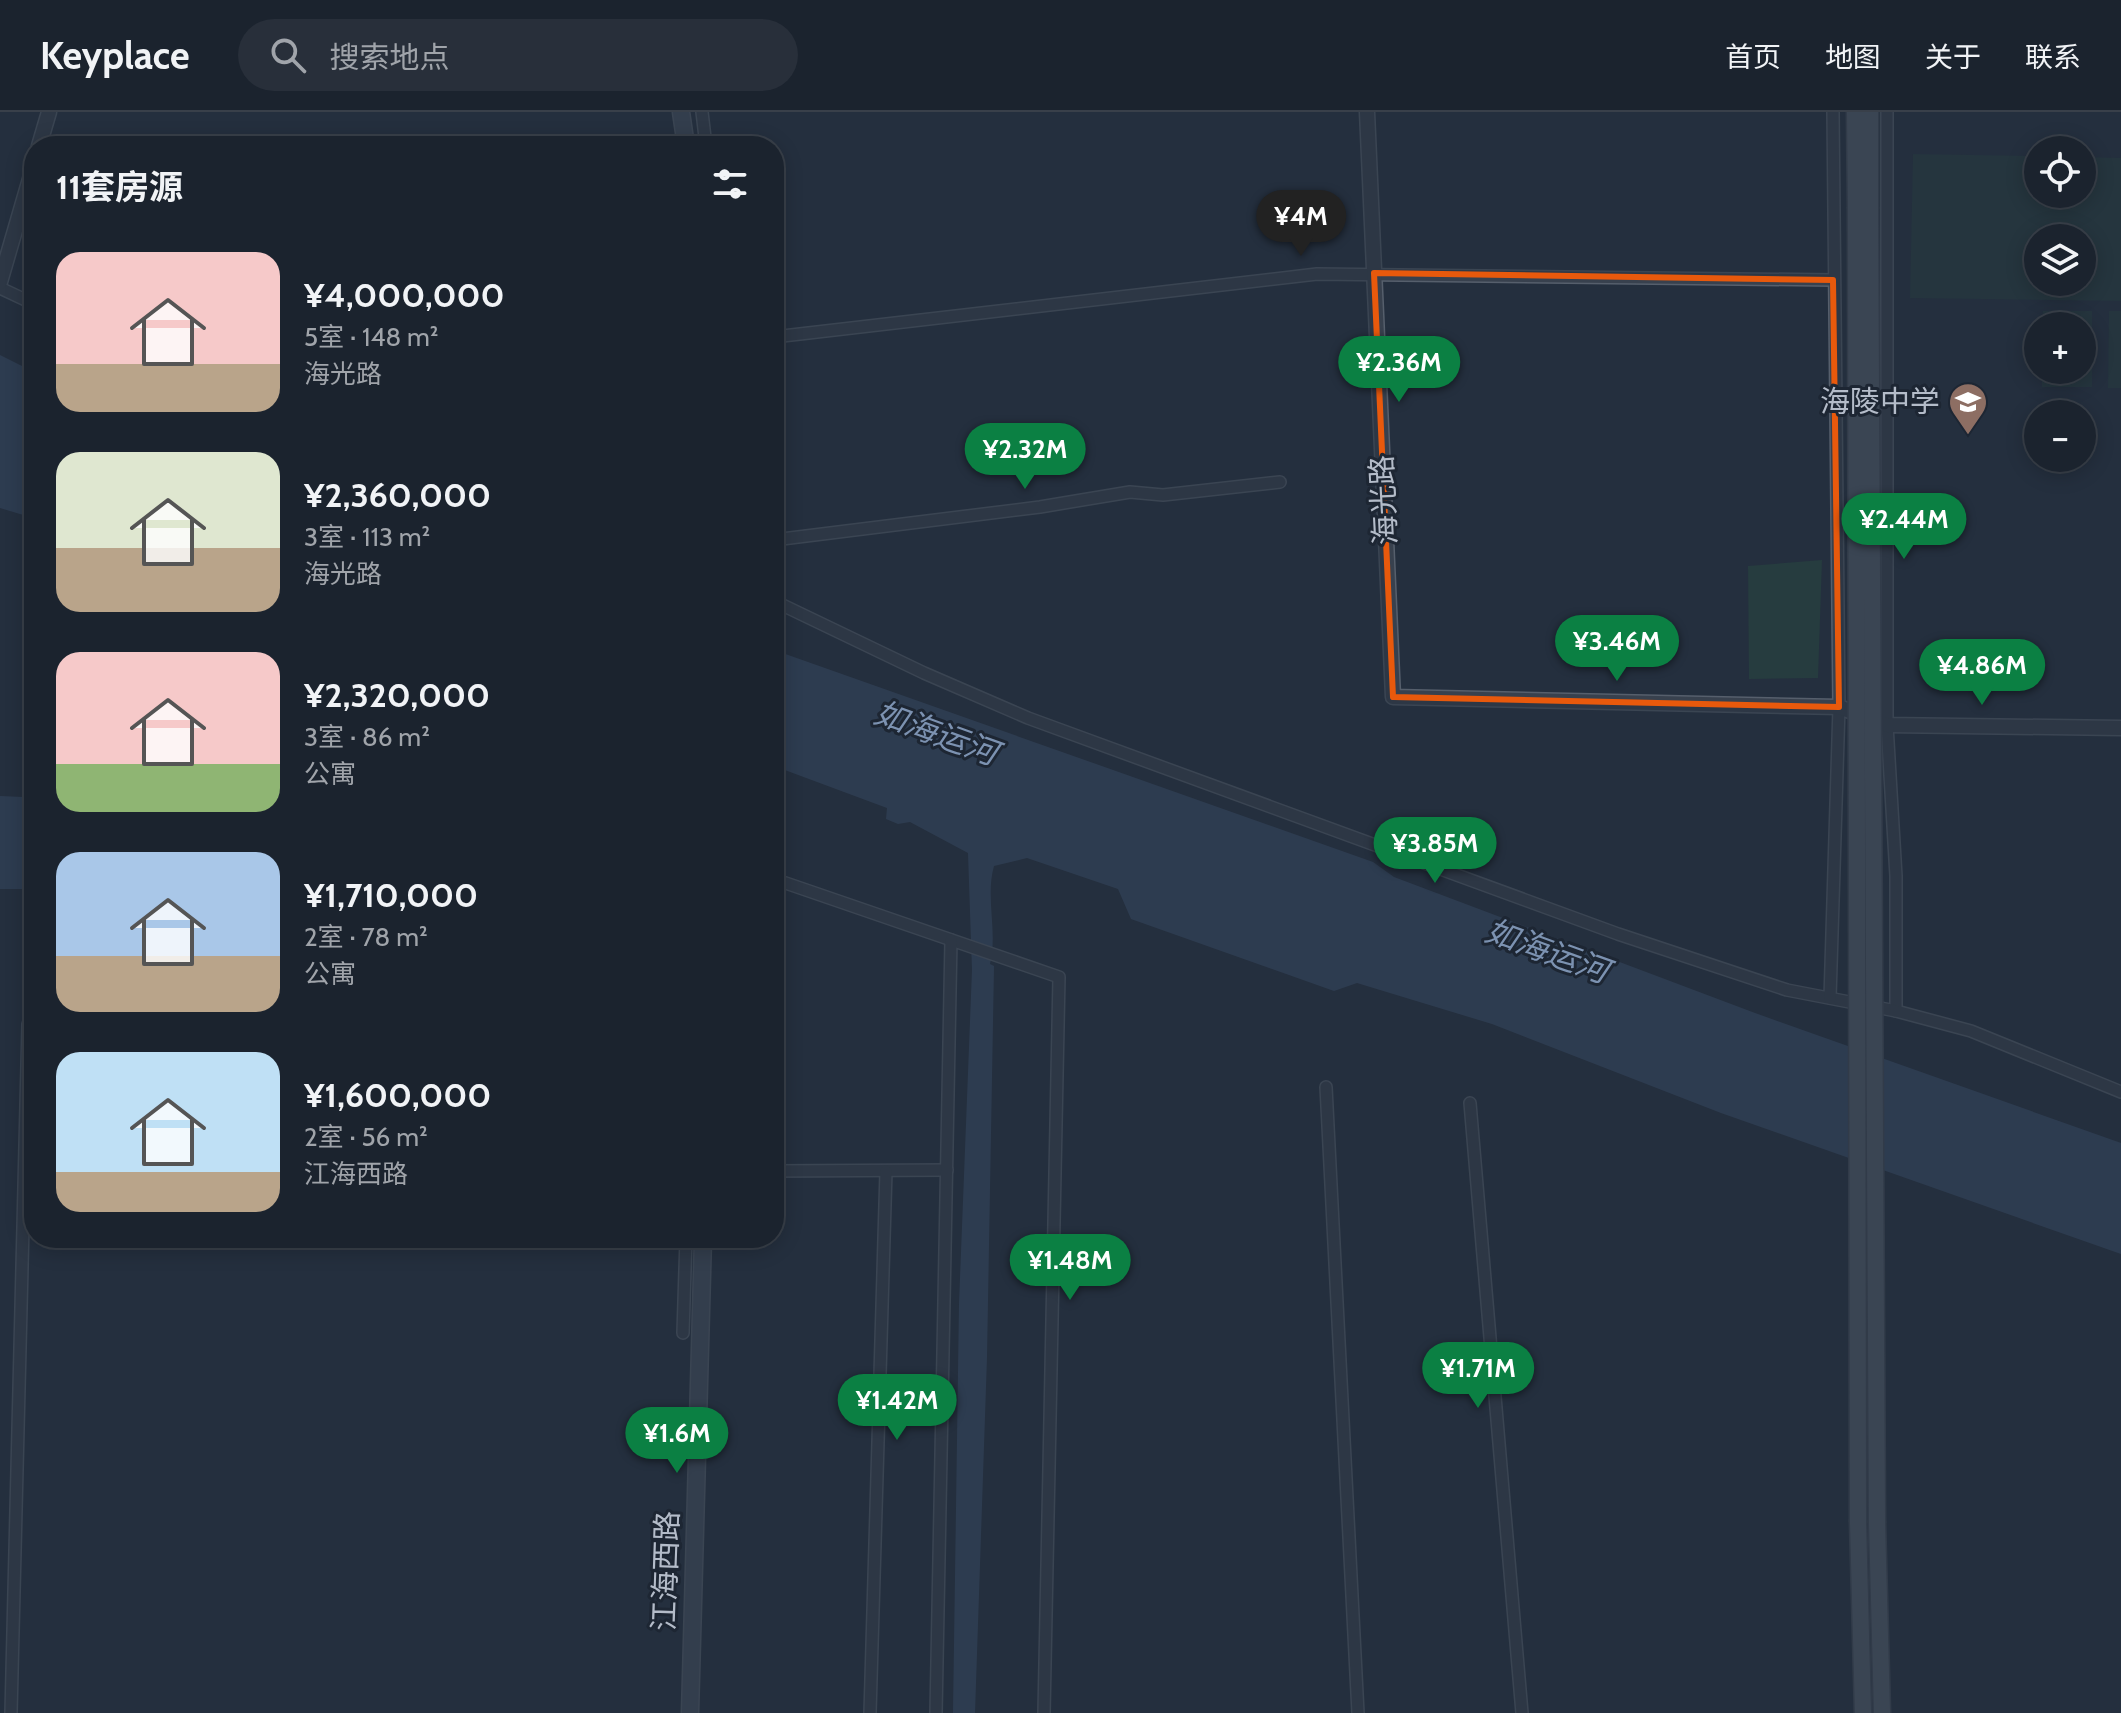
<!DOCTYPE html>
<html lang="zh">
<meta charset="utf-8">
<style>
:root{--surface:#1b232e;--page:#282f3a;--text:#f1f3f6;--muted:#a0a4aa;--line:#39404a;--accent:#0b8043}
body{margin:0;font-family:Cabin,"Noto Sans SC",sans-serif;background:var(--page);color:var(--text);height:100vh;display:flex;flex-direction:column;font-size:30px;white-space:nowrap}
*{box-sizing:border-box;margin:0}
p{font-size:26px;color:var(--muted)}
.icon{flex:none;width:44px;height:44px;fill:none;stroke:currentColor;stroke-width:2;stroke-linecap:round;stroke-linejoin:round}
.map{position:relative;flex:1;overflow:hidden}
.details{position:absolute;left:24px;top:24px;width:760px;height:1112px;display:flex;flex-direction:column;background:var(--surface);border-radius:32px;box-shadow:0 4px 20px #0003,0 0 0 2px var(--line)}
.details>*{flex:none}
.tools{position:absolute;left:2024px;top:24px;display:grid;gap:16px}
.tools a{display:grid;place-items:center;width:72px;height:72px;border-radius:50%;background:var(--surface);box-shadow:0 4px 20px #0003,0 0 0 2px var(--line);font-size:40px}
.price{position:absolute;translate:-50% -68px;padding:0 18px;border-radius:28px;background:var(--accent);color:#fff;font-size:26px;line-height:52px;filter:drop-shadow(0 2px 4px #0008)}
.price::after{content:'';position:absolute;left:50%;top:48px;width:24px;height:18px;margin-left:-12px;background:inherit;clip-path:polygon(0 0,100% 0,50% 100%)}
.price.selected{background:#222;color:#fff}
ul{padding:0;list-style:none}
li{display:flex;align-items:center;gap:24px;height:200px;padding:0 32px}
li span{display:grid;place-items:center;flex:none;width:224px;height:160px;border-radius:24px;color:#555}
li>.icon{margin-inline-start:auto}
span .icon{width:96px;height:96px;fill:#fffc;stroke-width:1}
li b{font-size:34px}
h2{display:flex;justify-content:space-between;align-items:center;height:96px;padding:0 32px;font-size:34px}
header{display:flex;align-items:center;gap:48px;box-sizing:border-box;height:112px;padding:0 40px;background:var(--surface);border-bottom:2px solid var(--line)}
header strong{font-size:38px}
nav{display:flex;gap:44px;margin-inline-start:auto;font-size:28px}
.search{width:560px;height:72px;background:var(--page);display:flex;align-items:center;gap:20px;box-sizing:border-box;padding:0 28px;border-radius:44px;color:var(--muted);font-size:30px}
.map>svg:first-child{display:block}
.green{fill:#263c3f;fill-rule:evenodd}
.water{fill:#394c67}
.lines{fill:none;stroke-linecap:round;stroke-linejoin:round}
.minor-casing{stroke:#565f6c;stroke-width:14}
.tertiary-casing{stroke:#565f6c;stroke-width:17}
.secondary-casing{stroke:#565f6c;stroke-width:19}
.primary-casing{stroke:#414a57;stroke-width:19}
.minor{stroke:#38414e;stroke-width:11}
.tertiary{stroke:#38414e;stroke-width:14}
.secondary{stroke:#465061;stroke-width:16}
.primary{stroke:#56606e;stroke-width:16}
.primary-bridge-casing{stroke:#414a57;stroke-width:19;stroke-linecap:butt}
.primary-bridge{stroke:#56606e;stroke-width:16}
.marked{fill:none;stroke:#e8590c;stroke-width:6;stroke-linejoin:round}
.labels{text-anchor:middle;stroke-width:6;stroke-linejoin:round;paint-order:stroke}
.poi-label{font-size:30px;fill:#b4bcc9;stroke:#1d2633;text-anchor:end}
.street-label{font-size:30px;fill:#b4bcc9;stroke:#1d2633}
.water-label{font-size:32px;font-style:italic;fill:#7c92b1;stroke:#1d2633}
</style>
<header>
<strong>Keyplace</strong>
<div class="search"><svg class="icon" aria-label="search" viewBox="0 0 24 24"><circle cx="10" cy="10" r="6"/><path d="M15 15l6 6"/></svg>搜索地点</div>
<nav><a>首页</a><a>地图</a><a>关于</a><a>联系</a></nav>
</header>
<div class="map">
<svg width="2121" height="1601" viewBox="0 0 2121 1601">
<rect width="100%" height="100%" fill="#242f3e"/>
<!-- green -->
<g class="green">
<path d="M 1913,42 L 2038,44 L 2038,82 L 2082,82 L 2082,45 L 2121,46 L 2121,189 L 1910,186 ZM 2038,126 L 2082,126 L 2082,170 L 2038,170 Z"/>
<path d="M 2043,199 L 2092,199 L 2092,275 L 2042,275 L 2042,258 L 2082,258 L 2082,214 L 2042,214 Z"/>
<path d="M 2109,199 L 2121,199 L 2121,276 L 2108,276 Z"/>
<path d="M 1822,448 L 1818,566 L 1749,567 L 1748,454 Z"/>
</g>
<!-- water -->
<g class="water">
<path d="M 0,243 L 34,260 L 34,412 L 30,405 L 0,396 Z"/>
<path d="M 774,538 L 1373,750 L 1394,765 L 1755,901 L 2121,1031 L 2121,1142 L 1721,1001 L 1492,912 L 1357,871 L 1334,879 L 1131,807 L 1118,777 L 1027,746 L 994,754 C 985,786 998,819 990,852 L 994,854 L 987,1245 L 975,1601 L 953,1601 L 959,1192 L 972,858 L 968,741 L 910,710 L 898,712 L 886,707 L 887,696 L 774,654 Z"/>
<path d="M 0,684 L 23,685 L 27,777 L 0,777 Z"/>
</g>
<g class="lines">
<!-- minor casing -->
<g class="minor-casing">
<g id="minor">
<path d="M 702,0 L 706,34"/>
<path d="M 1887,0 L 1887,613 L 1896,764 L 1896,899"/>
<path d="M 0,176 L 34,192"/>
<path d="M 774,225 L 1317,162 L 1833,168"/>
<path d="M 774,428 L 1040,395 L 1130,380 L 1163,383 L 1280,370"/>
<path d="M 774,489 L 924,561 L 1028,606 L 1618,822 L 1787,878 L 1896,899 L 1971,919 L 2121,980"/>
<path d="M 774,767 L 1059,865 L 1044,1601"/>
<path d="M 1830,886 L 1839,595 L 1833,0"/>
<path d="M 1326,975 L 1358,1601"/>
<path d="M 1470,991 L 1522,1601"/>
<path d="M 774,1059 L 947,1058"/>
<path d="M 683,1221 L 686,1126"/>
<path d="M 11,1601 L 28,912"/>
<path d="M 870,1601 L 886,1059"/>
<path d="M 936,1601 L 951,828"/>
</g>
</g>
<!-- tertiary casing -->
<g class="tertiary-casing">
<g id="tertiary">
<path d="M 1367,0 L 1393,585 L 1839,595 L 1887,613 L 2121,616"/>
<path d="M 39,34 L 49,0"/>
<path d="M 0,170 L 34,53"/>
</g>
</g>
<!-- secondary casing -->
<g class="secondary-casing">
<g id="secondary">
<path d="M 681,0 L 686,34"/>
<path d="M 690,1601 L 703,1126"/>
</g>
</g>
<!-- primary casing -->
<g class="primary-casing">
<g id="primary">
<path d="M 1855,0 L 1856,95"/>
<path d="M 1870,0 L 1870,95"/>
<path d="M 1858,1410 L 1863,1601"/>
<path d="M 1877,1411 L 1882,1601"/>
</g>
</g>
<!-- minor -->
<use href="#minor" class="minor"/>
<!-- tertiary -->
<use href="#tertiary" class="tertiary"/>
<!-- secondary -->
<use href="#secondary" class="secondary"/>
<!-- primary -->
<use href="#primary" class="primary"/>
<!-- primary-bridge casing -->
<g class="primary-bridge-casing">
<g id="primary-bridge">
<path d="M 1856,95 L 1858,1410"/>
<path d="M 1870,95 L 1877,1411"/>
</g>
</g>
<!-- primary-bridge -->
<use href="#primary-bridge" class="primary-bridge"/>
</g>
<!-- marked area -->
<path d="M0 0H2121V1601H0ZM 1374,161 L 1833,168 L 1839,595 L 1393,585 Z" fill="#242f3e" fill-opacity=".55" fill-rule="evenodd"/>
<path class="marked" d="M 1374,161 L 1833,168 L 1839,595 L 1393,585 Z"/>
<!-- icons -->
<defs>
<g id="school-pin" transform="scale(2)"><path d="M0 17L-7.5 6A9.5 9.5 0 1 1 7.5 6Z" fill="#8d6e63" stroke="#1d2633"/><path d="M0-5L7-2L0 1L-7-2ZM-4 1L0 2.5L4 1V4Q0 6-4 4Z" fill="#fff"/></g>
</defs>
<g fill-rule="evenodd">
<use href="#school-pin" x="1968" y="290"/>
</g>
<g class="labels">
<!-- poi labels -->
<g class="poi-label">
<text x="1940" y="300">海陵中学</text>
</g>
<!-- street labels -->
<g class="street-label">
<text transform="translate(1384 388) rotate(-93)" y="10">海光路</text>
<text transform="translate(666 1459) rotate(-88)" y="10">江海西路</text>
</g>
<!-- water labels -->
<g class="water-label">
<text transform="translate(936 621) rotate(20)" y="11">如海运河</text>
<text transform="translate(1547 839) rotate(20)" y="11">如海运河</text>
</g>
</g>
</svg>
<div class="tools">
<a><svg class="icon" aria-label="locate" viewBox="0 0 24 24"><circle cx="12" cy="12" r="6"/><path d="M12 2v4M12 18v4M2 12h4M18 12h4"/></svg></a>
<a><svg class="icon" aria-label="layers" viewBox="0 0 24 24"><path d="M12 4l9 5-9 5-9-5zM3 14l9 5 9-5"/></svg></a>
<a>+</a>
<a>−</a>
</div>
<b class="price selected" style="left:1301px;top:146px">¥4M</b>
<b class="price" style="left:1399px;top:292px">¥2.36M</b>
<b class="price" style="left:1025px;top:379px">¥2.32M</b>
<b class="price" style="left:1904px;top:449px">¥2.44M</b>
<b class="price" style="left:1617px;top:571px">¥3.46M</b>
<b class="price" style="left:1982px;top:595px">¥4.86M</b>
<b class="price" style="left:1435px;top:773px">¥3.85M</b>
<b class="price" style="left:1070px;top:1190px">¥1.48M</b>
<b class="price" style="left:1478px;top:1298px">¥1.71M</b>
<b class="price" style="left:897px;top:1330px">¥1.42M</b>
<b class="price" style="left:677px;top:1363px">¥1.6M</b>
<section class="details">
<h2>11套房源<svg class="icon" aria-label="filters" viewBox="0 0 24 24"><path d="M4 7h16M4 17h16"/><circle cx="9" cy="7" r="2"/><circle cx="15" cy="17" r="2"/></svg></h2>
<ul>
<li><span style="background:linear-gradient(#f6c9c9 70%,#b9a48a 0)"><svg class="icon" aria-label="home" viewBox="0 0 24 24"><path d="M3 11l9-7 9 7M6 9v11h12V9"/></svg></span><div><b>¥4,000,000</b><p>5室 · 148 m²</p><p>海光路</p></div></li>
<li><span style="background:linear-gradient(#dfe7d0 60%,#b9a48a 0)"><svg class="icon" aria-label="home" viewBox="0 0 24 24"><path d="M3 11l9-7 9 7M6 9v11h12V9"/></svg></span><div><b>¥2,360,000</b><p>3室 · 113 m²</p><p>海光路</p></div></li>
<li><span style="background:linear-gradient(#f6c9c9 70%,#8fb573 0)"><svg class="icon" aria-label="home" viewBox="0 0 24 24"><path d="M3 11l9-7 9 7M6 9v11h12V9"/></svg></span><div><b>¥2,320,000</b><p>3室 · 86 m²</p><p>公寓</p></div></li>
<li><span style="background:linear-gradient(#a9c7e8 65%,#b9a48a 0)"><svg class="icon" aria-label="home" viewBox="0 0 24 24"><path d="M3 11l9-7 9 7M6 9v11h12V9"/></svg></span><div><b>¥1,710,000</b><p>2室 · 78 m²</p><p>公寓</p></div></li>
<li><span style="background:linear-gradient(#bfe0f5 75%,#b9a48a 0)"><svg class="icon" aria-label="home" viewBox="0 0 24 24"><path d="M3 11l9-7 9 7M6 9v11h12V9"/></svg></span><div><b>¥1,600,000</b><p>2室 · 56 m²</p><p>江海西路</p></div></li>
</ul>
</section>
</div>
